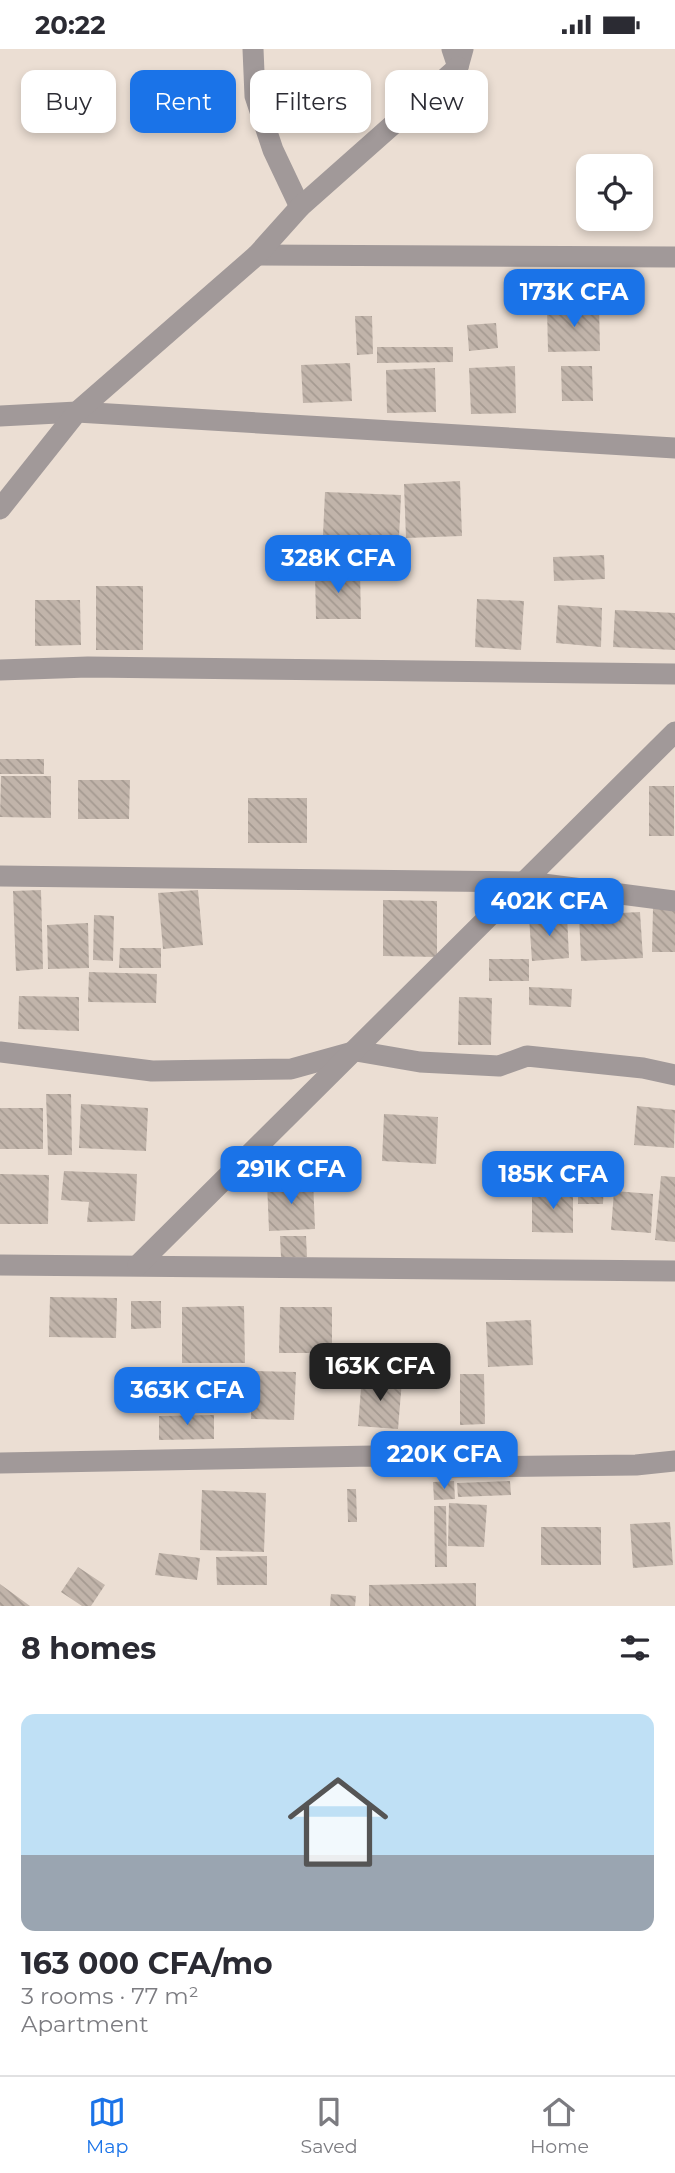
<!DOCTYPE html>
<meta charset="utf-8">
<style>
:root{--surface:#fff;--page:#f2f2f3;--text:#2b2b33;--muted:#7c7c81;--line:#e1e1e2;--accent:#1a73e8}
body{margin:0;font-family:Montserrat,sans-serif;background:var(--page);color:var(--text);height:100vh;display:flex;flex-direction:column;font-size:26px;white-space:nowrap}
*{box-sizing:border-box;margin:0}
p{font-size:23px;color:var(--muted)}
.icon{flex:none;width:38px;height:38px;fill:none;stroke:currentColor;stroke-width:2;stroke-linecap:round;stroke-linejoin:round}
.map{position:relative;height:1557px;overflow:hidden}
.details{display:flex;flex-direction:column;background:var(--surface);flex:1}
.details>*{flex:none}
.guide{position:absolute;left:21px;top:21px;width:634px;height:63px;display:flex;gap:14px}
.fabs{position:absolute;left:576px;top:105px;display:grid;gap:14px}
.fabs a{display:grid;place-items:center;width:77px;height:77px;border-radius:14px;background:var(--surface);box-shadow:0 4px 10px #0003;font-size:35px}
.price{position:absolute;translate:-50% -60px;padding:0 16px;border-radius:14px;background:var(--accent);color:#fff;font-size:23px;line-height:46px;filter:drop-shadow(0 2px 4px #0008)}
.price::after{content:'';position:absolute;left:50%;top:42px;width:21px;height:16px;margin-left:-10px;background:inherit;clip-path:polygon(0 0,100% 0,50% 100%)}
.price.current{background:#222;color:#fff}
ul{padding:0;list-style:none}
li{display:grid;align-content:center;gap:14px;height:371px;padding:0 21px}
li+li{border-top:2px solid var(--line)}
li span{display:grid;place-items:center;height:217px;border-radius:14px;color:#555}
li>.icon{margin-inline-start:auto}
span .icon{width:126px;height:126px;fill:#fffc;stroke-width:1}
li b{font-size:30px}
h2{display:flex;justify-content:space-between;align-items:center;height:84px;padding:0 21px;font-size:30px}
.tag{padding:0 24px;border-radius:14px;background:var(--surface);box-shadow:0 4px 10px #0003;font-size:24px;line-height:63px}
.tag.current{background:var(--accent);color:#fff}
.status{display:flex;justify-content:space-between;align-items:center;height:49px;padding:0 35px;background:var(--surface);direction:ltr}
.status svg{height:19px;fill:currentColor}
.dock{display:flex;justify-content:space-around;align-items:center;height:98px;border-top:2px solid var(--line);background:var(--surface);font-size:19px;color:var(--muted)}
.dock a{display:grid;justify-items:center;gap:4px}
.dock .current{color:var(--accent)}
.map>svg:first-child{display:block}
.building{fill:url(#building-back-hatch)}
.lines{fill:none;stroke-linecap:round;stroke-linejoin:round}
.minor{stroke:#a19999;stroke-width:21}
</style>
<div class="status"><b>20:22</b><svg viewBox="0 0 49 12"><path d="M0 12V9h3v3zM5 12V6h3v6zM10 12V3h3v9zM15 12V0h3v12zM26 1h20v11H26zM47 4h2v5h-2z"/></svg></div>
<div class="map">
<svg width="675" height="1557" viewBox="0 0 675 1557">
<defs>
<pattern id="building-back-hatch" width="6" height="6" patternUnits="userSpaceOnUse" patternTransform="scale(1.75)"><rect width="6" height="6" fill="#c1b4aa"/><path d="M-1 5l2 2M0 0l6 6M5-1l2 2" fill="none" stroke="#a59a91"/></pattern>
</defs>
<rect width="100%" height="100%" fill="#ebded3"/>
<!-- building -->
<g class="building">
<path d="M 599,256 L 600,302 L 548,303 L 547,257 Z"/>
<path d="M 355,267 L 372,267 L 373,305 L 357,306 Z"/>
<path d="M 496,274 L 498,299 L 469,302 L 467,276 Z"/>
<path d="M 377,298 L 453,298 L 453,313 L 377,314 Z"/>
<path d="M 350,314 L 352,352 L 303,354 L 301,316 Z"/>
<path d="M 515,317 L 516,364 L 471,365 L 469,319 Z"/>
<path d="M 561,317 L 592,317 L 593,352 L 562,352 Z"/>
<path d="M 435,319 L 436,363 L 387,364 L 386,321 Z"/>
<path d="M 460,432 L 462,487 L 406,489 L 404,435 Z"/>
<path d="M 325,443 L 401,446 L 399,489 L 323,486 Z"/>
<path d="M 604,506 L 605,530 L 554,532 L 553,508 Z"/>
<path d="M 360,522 L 361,570 L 316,570 L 315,523 Z"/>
<rect x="96" y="537" width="47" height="64"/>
<path d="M 477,550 L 524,552 L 521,601 L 475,598 Z"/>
<path d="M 35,551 L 80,551 L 81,596 L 35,597 Z"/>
<path d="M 558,556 L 602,559 L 601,598 L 556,594 Z"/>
<path d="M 615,561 L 675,564 L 675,601 L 613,598 Z"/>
<rect x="0" y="710" width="44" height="15"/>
<path d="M 1,727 L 51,727 L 51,769 L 0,768 Z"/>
<path d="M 78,731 L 130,731 L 129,770 L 78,770 Z"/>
<rect x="649" y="737" width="25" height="50"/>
<rect x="248" y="749" width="59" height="45"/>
<path d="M 41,841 L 43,920 L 16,922 L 13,842 Z"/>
<path d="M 198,841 L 203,896 L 163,900 L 158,844 Z"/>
<path d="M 383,851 L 437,852 L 437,908 L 383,907 Z"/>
<path d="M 653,859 L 675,860 L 675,903 L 652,903 Z"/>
<path d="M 640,863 L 643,909 L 581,912 L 579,866 Z"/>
<path d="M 94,866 L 114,867 L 113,912 L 93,911 Z"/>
<path d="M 567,866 L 569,909 L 532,912 L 529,868 Z"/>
<path d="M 88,874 L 89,919 L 48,920 L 47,876 Z"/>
<path d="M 120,899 L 161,899 L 161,919 L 119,919 Z"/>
<rect x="489" y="910" width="40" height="22"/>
<path d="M 89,923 L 157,925 L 156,954 L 88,953 Z"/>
<path d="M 529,938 L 572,940 L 571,958 L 529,956 Z"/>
<path d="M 19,947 L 79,948 L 79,982 L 18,980 Z"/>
<path d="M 459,948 L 492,949 L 491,996 L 458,996 Z"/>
<path d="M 46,1045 L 71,1045 L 72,1106 L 48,1106 Z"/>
<path d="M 81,1055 L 148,1059 L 146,1102 L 79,1099 Z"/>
<path d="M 637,1057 L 675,1061 L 674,1099 L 634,1096 Z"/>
<rect x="0" y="1059" width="43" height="41"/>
<path d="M 384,1065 L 438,1068 L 436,1115 L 382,1112 Z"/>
<path d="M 309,1100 L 328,1100 L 329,1120 L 310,1120 Z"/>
<path d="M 64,1122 L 137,1125 L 135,1172 L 87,1173 L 89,1153 L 61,1151 Z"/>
<path d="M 0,1125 L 49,1126 L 48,1175 L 0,1175 Z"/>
<path d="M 661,1127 L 675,1128 L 675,1193 L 655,1191 Z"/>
<path d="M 578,1130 L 604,1130 L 603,1155 L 578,1155 Z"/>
<path d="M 313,1131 L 315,1180 L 269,1182 L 267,1133 Z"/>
<path d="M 532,1141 L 573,1142 L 573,1184 L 532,1183 Z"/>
<path d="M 614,1142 L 653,1145 L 651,1184 L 611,1181 Z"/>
<path d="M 280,1187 L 306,1187 L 307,1208 L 281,1208 Z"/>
<path d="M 50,1248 L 117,1249 L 116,1289 L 49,1288 Z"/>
<path d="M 131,1252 L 161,1252 L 161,1279 L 131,1280 Z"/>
<path d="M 244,1257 L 245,1314 L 182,1314 L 182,1258 Z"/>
<path d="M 280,1258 L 332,1258 L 332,1304 L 279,1304 Z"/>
<path d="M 531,1271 L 533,1316 L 488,1318 L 486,1273 Z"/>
<path d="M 217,1320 L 242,1321 L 242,1347 L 216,1346 Z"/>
<path d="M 252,1322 L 296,1323 L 294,1371 L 251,1370 Z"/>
<path d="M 460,1325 L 484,1325 L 485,1375 L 460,1376 Z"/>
<path d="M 362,1327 L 402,1331 L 398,1380 L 358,1377 Z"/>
<path d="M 214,1366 L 214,1390 L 159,1391 L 159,1367 Z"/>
<path d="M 454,1432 L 455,1450 L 434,1451 L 433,1433 Z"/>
<path d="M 510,1432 L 511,1446 L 458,1448 L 457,1434 Z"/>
<path d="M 347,1440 L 356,1440 L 357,1473 L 348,1473 Z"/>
<path d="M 202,1441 L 266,1444 L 264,1503 L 200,1501 Z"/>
<path d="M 449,1454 L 487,1456 L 484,1498 L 448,1497 Z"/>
<path d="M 434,1457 L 446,1457 L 447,1518 L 435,1518 Z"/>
<path d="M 670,1473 L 673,1516 L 633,1519 L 630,1475 Z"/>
<rect x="541" y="1478" width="60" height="38"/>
<path d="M 159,1504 L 200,1509 L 197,1531 L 155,1526 Z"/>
<path d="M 267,1507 L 267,1536 L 217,1536 L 216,1508 Z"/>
<path d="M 78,1518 L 105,1536 L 91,1557 L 82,1557 L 61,1543 Z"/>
<path d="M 476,1534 L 476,1557 L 369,1557 L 369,1536 Z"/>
<path d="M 0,1535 L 30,1557 L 0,1557 Z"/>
<path d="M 331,1545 L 356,1547 L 355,1557 L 330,1557 Z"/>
</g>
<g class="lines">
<!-- minor -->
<g class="minor">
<path d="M 253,0 L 255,47 L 273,101 L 300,158"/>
<path d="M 452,0 L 458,18 L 463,0"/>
<path d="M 257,206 L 675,208"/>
<path d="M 0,367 L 77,363 L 675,399"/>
<path d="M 0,460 L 77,363 L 257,206 L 300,158 L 458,18"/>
<path d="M 0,621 L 88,618 L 675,625"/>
<path d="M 0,827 L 528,833 L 675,852"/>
<path d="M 0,1003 L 152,1022 L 291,1020 L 356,1002 L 420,1013 L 499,1017 L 527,1007 L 643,1019 L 675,1026"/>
<path d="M 0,1216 L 675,1222"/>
<path d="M 138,1216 L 675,683"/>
<path d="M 0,1414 L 373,1407 L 451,1418 L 636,1416 L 675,1412"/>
</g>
</g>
</svg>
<div class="fabs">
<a><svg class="icon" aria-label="locate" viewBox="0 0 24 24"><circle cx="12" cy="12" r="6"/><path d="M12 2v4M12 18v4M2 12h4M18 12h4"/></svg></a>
</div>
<b class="price" style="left:574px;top:280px">173K CFA</b>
<b class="price" style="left:338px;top:546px">328K CFA</b>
<b class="price" style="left:549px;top:889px">402K CFA</b>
<b class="price" style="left:291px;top:1157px">291K CFA</b>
<b class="price" style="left:553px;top:1162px">185K CFA</b>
<b class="price current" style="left:380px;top:1354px">163K CFA</b>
<b class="price" style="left:187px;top:1378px">363K CFA</b>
<b class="price" style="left:444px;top:1442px">220K CFA</b>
<div class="guide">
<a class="tag">Buy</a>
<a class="tag current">Rent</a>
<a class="tag">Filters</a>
<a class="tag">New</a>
</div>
</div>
<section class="details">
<h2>8 homes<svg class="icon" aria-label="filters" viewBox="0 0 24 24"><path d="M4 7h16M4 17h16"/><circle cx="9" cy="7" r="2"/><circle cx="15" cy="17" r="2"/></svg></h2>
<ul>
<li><span style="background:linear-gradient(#bfe0f5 65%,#9aa5b1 0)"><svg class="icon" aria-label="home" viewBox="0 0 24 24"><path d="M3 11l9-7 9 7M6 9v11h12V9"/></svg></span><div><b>163 000 CFA/mo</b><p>3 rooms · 77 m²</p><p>Apartment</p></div></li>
</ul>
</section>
<nav class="dock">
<a class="current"><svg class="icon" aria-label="map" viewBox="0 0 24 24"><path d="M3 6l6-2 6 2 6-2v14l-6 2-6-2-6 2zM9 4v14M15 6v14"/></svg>Map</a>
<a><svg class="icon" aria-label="saved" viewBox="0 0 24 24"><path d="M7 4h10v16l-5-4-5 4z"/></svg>Saved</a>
<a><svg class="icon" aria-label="home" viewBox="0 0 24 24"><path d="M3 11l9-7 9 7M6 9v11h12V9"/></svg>Home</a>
</nav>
